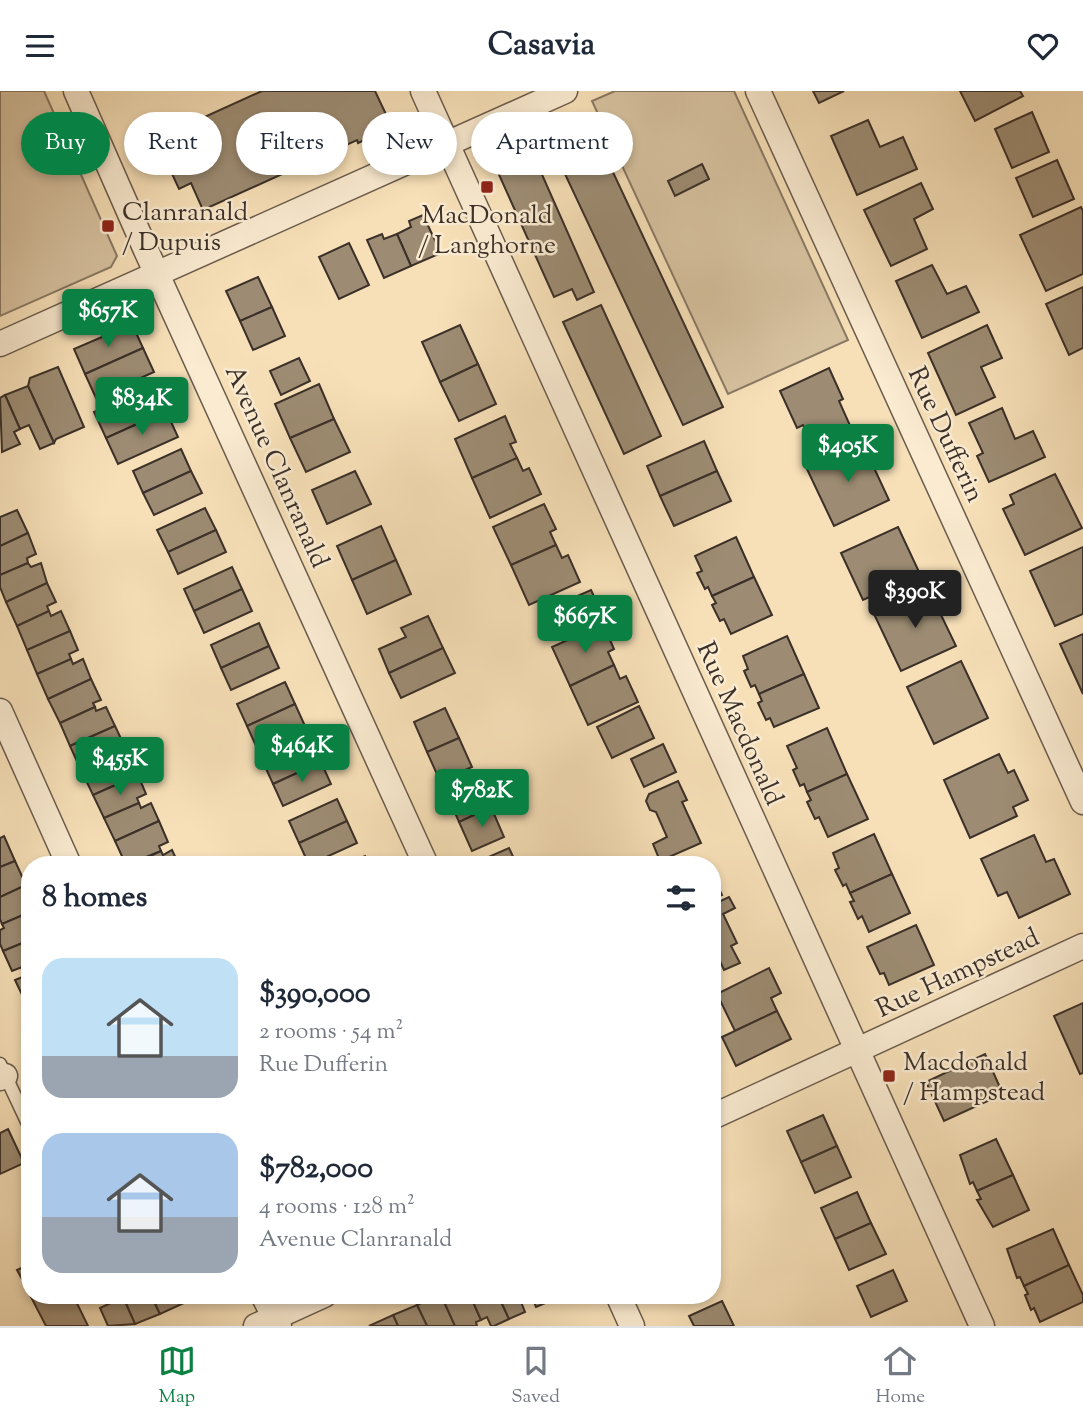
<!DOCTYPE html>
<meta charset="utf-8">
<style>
:root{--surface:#fff;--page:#f6f6f7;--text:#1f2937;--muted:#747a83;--line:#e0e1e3;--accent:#0b8043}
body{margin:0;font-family:"Sorts Mill Goudy",serif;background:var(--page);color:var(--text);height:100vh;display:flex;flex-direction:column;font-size:26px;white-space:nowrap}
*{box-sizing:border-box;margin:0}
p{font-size:23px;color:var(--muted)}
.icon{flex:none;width:38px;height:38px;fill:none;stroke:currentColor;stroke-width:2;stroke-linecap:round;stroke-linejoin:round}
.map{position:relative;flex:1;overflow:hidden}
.side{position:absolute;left:21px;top:765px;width:700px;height:448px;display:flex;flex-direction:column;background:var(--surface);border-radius:28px;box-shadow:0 4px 10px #0003}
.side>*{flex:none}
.guide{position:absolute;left:21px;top:21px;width:700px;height:63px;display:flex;gap:14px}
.price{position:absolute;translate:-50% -60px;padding:0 16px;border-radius:7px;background:var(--accent);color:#fff;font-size:23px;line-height:46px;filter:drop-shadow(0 2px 4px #0008)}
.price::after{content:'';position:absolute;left:50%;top:42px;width:21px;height:16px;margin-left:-10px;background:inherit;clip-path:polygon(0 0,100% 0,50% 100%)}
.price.active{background:#222;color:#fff}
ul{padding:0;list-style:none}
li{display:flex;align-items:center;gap:21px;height:175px;padding:0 21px}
li span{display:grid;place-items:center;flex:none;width:196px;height:140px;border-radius:21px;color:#555}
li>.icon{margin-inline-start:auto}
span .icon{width:84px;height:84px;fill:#fffc;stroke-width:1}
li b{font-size:30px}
h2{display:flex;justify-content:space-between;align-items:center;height:84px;padding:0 21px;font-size:30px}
.pill{padding:0 24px;border-radius:32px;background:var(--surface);box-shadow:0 4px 10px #0003;font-size:24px;line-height:63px}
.pill.active{background:var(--accent);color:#fff}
header{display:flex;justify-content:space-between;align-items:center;height:91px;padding:0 21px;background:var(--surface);font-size:32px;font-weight:800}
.dock{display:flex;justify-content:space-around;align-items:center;height:98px;border-top:2px solid var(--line);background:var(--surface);font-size:19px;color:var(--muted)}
.dock a{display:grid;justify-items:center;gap:4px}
.dock .active{color:var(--accent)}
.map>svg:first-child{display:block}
.green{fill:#d7c2a0;stroke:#897964;stroke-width:2}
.building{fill:#9d8c73;stroke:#3b3029;stroke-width:2}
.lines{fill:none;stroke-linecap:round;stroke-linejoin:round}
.service-casing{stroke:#6a5c4d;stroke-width:15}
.minor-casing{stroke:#6a5c4d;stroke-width:27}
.service{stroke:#faebd1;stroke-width:12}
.minor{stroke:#faebd1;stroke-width:24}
.poi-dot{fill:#8f2418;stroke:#faebd1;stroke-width:2.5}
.labels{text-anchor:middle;stroke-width:5;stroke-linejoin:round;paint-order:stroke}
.poi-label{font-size:26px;fill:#3b3029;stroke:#faebd1;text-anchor:start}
.street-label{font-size:26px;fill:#3b3029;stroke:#faebd1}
</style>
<header><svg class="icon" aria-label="menu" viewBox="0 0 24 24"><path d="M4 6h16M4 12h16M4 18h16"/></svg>Casavia<svg class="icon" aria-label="heart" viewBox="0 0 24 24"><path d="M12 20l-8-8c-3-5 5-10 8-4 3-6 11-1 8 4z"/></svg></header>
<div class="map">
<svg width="1083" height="1235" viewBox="0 0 1083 1235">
<rect width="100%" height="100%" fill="#f7e0b8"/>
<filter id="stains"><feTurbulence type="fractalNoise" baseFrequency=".00286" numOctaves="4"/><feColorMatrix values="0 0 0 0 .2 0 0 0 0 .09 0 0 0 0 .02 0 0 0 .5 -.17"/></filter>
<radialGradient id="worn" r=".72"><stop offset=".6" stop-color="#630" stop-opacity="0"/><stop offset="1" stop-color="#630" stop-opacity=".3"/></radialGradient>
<!-- green -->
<g class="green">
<path d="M 0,0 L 44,0 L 117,165 L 111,176 L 0,225 Z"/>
<path d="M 615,0 L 734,0 L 848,249 L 728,303 L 592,10 Z"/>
</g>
<!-- building -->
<g class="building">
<path d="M 262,0 L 375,0 L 392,36 L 358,52 L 357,49 L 203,119 L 191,92 L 179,98 L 156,48 Z"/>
<path d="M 813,0 L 844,0 L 819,12 Z"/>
<path d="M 960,0 L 1020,0 L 1023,5 L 975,30 Z"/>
<path d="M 1032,21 L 1049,61 L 1012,77 L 995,38 Z"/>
<path d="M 868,29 L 880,56 L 903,46 L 917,78 L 857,104 L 831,45 Z"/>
<path d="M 589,30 L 723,316 L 683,334 L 549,49 Z"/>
<path d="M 532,61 L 594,201 L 577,209 L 572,198 L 554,206 L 496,77 Z"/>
<path d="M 1057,69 L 1074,108 L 1033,126 L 1016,87 Z"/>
<path d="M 702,73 L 709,88 L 675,105 L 668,90 Z"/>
<path d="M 921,92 L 933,118 L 914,128 L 927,158 L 891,175 L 864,119 Z"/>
<path d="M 1081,116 L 1083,120 L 1083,183 L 1046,200 L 1020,144 Z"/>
<path d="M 423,124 L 441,162 L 411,175 L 397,143 L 411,136 L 409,130 Z"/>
<path d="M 382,143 L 384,148 L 397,143 L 411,175 L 384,187 L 367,149 Z"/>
<path d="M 349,152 L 369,194 L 339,208 L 319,166 Z"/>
<path d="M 932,174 L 947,203 L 966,195 L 979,221 L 922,247 L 896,190 Z"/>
<path d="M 258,186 L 272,216 L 240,230 L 226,200 Z"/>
<path d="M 1083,196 L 1083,257 L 1069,264 L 1046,213 Z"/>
<path d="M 601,214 L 661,345 L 624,363 L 563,231 Z"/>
<path d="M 272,216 L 285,245 L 253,259 L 240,230 Z"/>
<path d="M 132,233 L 143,257 L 85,283 L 74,258 Z"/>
<path d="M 460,234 L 478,273 L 440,291 L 422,251 Z"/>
<path d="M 987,234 L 1002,267 L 981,276 L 995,306 L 956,324 L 928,262 Z"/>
<path d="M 143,257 L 154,281 L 96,307 L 85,283 Z"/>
<path d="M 299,267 L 310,290 L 281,304 L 270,280 Z"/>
<path d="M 478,273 L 496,313 L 459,330 L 440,291 Z"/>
<path d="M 58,276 L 84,336 L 56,348 L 54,352 L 28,295 L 30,287 Z"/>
<path d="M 829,277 L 843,308 L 839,310 L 852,339 L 814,357 L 803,334 L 797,337 L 780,300 Z"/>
<path d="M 319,293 L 334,328 L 290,347 L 275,313 Z"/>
<path d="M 154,294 L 166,320 L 106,347 L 94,321 Z"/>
<path d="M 28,295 L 54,352 L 40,358 L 29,334 L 20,338 L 5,304 Z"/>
<path d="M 5,304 L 20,338 L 14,341 L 20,353 L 2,361 L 0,307 Z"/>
<path d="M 1002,317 L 1015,348 L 1033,340 L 1045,366 L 989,391 L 977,365 L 983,362 L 969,332 Z"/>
<path d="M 166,320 L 178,346 L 118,373 L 106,347 Z"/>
<path d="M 505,325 L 516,351 L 510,353 L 517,367 L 472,387 L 455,348 Z"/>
<path d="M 334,328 L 350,361 L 306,381 L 290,347 Z"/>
<path d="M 704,350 L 717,380 L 660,405 L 647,375 Z"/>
<path d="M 862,351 L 889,409 L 834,435 L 806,376 Z"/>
<path d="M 181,358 L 191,380 L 143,402 L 133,380 Z"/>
<path d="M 517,367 L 523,380 L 529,377 L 541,403 L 490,427 L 472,387 Z"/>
<path d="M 191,380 L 202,402 L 154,424 L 143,402 Z"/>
<path d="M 355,380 L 371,413 L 327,433 L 312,399 Z"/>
<path d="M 717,380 L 731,410 L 674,435 L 660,405 Z"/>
<path d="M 1055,383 L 1082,437 L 1025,464 L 1003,418 L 1014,413 L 1010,404 Z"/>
<path d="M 544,413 L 556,438 L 550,441 L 556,454 L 511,474 L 493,436 Z"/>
<path d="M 205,417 L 216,439 L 168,461 L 157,439 Z"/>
<path d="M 17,419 L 28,442 L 0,455 L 0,426 Z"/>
<path d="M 381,435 L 396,469 L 352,489 L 337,455 Z"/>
<path d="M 898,436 L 920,483 L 863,509 L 841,462 Z"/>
<path d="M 216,439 L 226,461 L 178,483 L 168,461 Z"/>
<path d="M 28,442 L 36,463 L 27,467 L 28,472 L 0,484 L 0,455 Z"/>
<path d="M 736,446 L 754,486 L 712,505 L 708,496 L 705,498 L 697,482 L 702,480 L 695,465 Z"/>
<path d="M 556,454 L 562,467 L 568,464 L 580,491 L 529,514 L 511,474 Z"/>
<path d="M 1083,456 L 1083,523 L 1055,535 L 1030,480 Z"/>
<path d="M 396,469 L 411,503 L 367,523 L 352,489 Z"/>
<path d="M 28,472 L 31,476 L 41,472 L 47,492 L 6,511 L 0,496 L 0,484 Z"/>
<path d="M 232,476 L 242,498 L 194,520 L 184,498 Z"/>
<path d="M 754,486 L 772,524 L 731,543 L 724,528 L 720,530 L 712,514 L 716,512 L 712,505 Z"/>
<path d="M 47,492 L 56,511 L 47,515 L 49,520 L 17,535 L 6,511 Z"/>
<path d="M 928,497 L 956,555 L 901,580 L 874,523 Z"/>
<path d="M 242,498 L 252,520 L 204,542 L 194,520 Z"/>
<path d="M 591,499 L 603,525 L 577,537 L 566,510 Z"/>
<path d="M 49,520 L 51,525 L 61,520 L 70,540 L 27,559 L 17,535 Z"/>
<path d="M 428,525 L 443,557 L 389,582 L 379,558 L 406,546 L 401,537 Z"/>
<path d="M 259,532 L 269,555 L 221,577 L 211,554 Z"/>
<path d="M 603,533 L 614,558 L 608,561 L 614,574 L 570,595 L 552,556 Z"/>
<path d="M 70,540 L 78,559 L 69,563 L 71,568 L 37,583 L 27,559 Z"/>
<path d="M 1083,543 L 1083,603 L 1060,553 Z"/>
<path d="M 787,545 L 804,583 L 759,603 L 755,594 L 751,596 L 744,580 L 748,578 L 743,565 Z"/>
<path d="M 269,555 L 279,577 L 231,599 L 221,577 Z"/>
<path d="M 443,557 L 455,582 L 401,607 L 389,582 Z"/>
<path d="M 71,568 L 73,573 L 83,568 L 91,588 L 48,608 L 37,583 Z"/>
<path d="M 961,570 L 988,627 L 934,653 L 907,596 Z"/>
<path d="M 614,574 L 620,588 L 626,585 L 638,611 L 588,634 L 570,595 Z"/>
<path d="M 804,583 L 819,617 L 774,636 L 770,627 L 766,629 L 758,612 L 762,610 L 759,603 Z"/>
<path d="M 91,588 L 101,609 L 93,612 L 95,616 L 60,632 L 48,608 Z"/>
<path d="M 285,591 L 295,613 L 247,635 L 237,613 Z"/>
<path d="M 295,613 L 305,635 L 257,657 L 247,635 Z"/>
<path d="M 639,615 L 654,647 L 612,667 L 597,636 Z"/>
<path d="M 95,616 L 96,620 L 106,616 L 115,635 L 70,655 L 60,632 Z"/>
<path d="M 445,617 L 459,647 L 427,661 L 414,631 Z"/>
<path d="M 115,635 L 124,654 L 114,658 L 116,663 L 81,679 L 70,655 Z"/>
<path d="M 827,637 L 847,683 L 807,701 L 804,693 L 800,695 L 793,679 L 797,677 L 787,655 Z"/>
<path d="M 459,647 L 472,676 L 440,690 L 427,661 Z"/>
<path d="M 311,649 L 321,671 L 273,693 L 263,671 Z"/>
<path d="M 663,653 L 676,681 L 644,696 L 631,668 Z"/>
<path d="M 127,662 L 138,684 L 93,704 L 81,679 L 116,663 L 117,667 Z"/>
<path d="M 999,663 L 1008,682 L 1014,679 L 1028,709 L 1013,716 L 1017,725 L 970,747 L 944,689 Z"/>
<path d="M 321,671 L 331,693 L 283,715 L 273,693 Z"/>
<path d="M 847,683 L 868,728 L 828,746 L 819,726 L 815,728 L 807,711 L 811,709 L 807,701 Z"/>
<path d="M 138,684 L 146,703 L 137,707 L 139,712 L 104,727 L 93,704 Z"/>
<path d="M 477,686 L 491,716 L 459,731 L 446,701 Z"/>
<path d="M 678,690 L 687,709 L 682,711 L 701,752 L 660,770 L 653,753 L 667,746 L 656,721 L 650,719 L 646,710 L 649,703 Z"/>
<path d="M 337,708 L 347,730 L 299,752 L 289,730 Z"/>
<path d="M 139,712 L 141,717 L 151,712 L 159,730 L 115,750 L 104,727 Z"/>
<path d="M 491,716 L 504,746 L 472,760 L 459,731 Z"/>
<path d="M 159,730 L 168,751 L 159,755 L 161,760 L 126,774 L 115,750 Z"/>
<path d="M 347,730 L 357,752 L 309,774 L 299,752 Z"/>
<path d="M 874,743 L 892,783 L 850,802 L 846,793 L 843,795 L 835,779 L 839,777 L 833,762 Z"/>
<path d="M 1034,744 L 1046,771 L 1054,768 L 1070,803 L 1019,827 L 1007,801 L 998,805 L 981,768 Z"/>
<path d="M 4,745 L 15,770 L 0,776 L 0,747 Z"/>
<path d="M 509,757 L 517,774 L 478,774 L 477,771 Z"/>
<path d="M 172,759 L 179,774 L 131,774 L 161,760 L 163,764 Z"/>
<path d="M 365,765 L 369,774 L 345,774 Z"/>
<path d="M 15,770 L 26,794 L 0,806 L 0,776 Z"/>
<path d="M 712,783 L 722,804 L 712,808 Z"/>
<path d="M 892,783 L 910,822 L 869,841 L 862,825 L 858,828 L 850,811 L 854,810 L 850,802 Z"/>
<path d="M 26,794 L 30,802 L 30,821 L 2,833 L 0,828 L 0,806 Z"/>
<path d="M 729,806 L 735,817 L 723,823 L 737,852 L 731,855 L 740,872 L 724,879 L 719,868 L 712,872 L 712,814 Z"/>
<path d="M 30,821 L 30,849 L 3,860 L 0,853 L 0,839 L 4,837 L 2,833 Z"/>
<path d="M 916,834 L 934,874 L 889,894 L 884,882 L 880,883 L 867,856 Z"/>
<path d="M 30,849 L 30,876 L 22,879 L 22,876 L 12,880 L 3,860 Z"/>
<path d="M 30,876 L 30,905 L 24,908 L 15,889 L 25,885 L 22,879 Z"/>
<path d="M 769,877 L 781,902 L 771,907 L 777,920 L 735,940 L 717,903 Z"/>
<path d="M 1083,912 L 1083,982 L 1080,983 L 1054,925 Z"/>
<path d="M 777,920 L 791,948 L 736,975 L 722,946 Z"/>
<path d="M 985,963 L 1003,1003 L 944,1030 L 926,991 Z"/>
<path d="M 823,1024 L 837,1055 L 801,1071 L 787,1040 Z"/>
<path d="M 8,1038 L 24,1072 L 0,1083 L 0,1042 Z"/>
<path d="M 996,1048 L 1013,1084 L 977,1100 L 973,1091 L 970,1093 L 960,1064 Z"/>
<path d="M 837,1055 L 851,1086 L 815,1102 L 801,1071 Z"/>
<path d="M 1013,1084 L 1029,1119 L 993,1136 L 977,1109 L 981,1108 L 977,1100 Z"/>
<path d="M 857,1101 L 871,1132 L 835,1148 L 821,1117 Z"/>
<path d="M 871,1132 L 886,1163 L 849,1179 L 835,1148 Z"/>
<path d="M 1053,1138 L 1069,1174 L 1024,1195 L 1020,1186 L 1017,1187 L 1007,1158 Z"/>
<path d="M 30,1173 L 30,1203 L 17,1179 Z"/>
<path d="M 1069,1174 L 1083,1204 L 1083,1211 L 1040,1231 L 1034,1217 L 1031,1219 L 1025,1204 L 1028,1203 L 1024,1195 Z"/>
<path d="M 893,1179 L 907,1210 L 871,1226 L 857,1195 Z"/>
<path d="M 30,1204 L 73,1204 L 88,1235 L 46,1235 Z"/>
<path d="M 122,1204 L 151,1204 L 160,1223 L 135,1233 Z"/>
<path d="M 151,1204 L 181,1204 L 184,1212 L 160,1223 Z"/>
<path d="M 439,1204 L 441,1204 L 455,1235 L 427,1235 L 417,1214 Z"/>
<path d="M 441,1204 L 470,1204 L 481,1229 L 476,1231 L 477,1235 L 455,1235 Z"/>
<path d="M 470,1204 L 498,1204 L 509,1228 L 494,1235 L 491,1235 L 487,1226 L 481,1229 Z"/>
<path d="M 498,1204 L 524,1204 L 526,1209 L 521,1211 L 525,1221 L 509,1228 Z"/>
<path d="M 524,1204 L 553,1204 L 555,1208 L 536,1216 L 532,1206 L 526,1209 Z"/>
<path d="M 123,1206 L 135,1233 L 108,1235 L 100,1217 Z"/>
<path d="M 722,1210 L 734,1235 L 694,1235 L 689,1225 Z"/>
<path d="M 417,1214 L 427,1235 L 398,1235 L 393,1224 Z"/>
<path d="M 393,1224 L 398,1235 L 369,1235 Z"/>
</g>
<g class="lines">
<!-- service casing -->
<g class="service-casing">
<path id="service" d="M 0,973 L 30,1037"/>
</g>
<!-- minor casing -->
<g class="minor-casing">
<g id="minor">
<path d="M 76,0 L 145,157 L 426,774"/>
<path d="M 423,0 L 982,1235"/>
<path d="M 758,0 L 1083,711"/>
<path d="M 0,253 L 565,0"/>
<path d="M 0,620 L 69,774"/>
<path d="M 0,987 L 5,985"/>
<path d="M 712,1026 L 1083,855"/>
<path d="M 263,1204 L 279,1235"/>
<path d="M 618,1204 L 632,1235"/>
<path d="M 256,1235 L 324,1204"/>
</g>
</g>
<!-- service -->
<use href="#service" class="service"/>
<!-- minor -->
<use href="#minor" class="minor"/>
</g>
<!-- markers -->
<g class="poi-dot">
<rect x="480" y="89" width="14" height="14" rx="3.5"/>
<rect x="101" y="128" width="14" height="14" rx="3.5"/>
<rect x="882" y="978" width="14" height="14" rx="3.5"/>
</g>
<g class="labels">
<!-- poi labels -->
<g class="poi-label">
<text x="122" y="129">Clanranald<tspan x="122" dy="30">/ Dupuis</tspan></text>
<text x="487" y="132" text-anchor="middle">MacDonald<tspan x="487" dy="30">/ Langhorne</tspan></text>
<text x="903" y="979">Macdonald<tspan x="903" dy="30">/ Hampstead</tspan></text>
</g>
<!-- street labels -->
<g class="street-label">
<text transform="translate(947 343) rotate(65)" y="9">Rue Dufferin</text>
<text transform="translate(278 375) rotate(66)" y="9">Avenue Clanranald</text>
<text transform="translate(741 632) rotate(66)" y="9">Rue Macdonald</text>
<text transform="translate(957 881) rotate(-25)" y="9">Rue Hampstead</text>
</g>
</g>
<rect width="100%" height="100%" filter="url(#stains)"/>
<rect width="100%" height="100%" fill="url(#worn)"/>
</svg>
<b class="price" style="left:108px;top:258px">$657K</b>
<b class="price" style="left:142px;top:346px">$834K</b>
<b class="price" style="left:848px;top:393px">$405K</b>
<b class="price active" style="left:915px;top:539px">$390K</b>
<b class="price" style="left:585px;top:564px">$667K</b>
<b class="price" style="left:302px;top:693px">$464K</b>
<b class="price" style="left:120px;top:706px">$455K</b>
<b class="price" style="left:482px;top:738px">$782K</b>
<div class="guide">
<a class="pill active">Buy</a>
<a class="pill">Rent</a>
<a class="pill">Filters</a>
<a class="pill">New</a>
<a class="pill">Apartment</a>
</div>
<section class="side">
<h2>8 homes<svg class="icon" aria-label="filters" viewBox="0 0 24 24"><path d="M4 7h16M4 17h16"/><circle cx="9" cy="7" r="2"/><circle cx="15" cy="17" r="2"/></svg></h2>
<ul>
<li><span style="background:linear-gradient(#bfe0f5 70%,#9aa5b1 0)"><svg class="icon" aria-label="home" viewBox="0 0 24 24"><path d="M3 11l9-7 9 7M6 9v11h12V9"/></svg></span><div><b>$390,000</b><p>2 rooms · 54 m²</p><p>Rue Dufferin</p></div></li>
<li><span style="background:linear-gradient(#a9c7e8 60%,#9aa5b1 0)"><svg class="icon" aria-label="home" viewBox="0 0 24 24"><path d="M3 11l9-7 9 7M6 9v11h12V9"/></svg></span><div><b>$782,000</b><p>4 rooms · 128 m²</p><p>Avenue Clanranald</p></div></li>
</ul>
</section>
</div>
<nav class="dock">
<a class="active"><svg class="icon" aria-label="map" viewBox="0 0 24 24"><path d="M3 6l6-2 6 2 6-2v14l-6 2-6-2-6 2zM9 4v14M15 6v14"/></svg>Map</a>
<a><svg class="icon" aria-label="saved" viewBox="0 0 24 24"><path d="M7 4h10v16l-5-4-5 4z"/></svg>Saved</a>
<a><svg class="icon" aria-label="home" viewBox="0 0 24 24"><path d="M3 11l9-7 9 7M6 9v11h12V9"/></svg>Home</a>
</nav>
